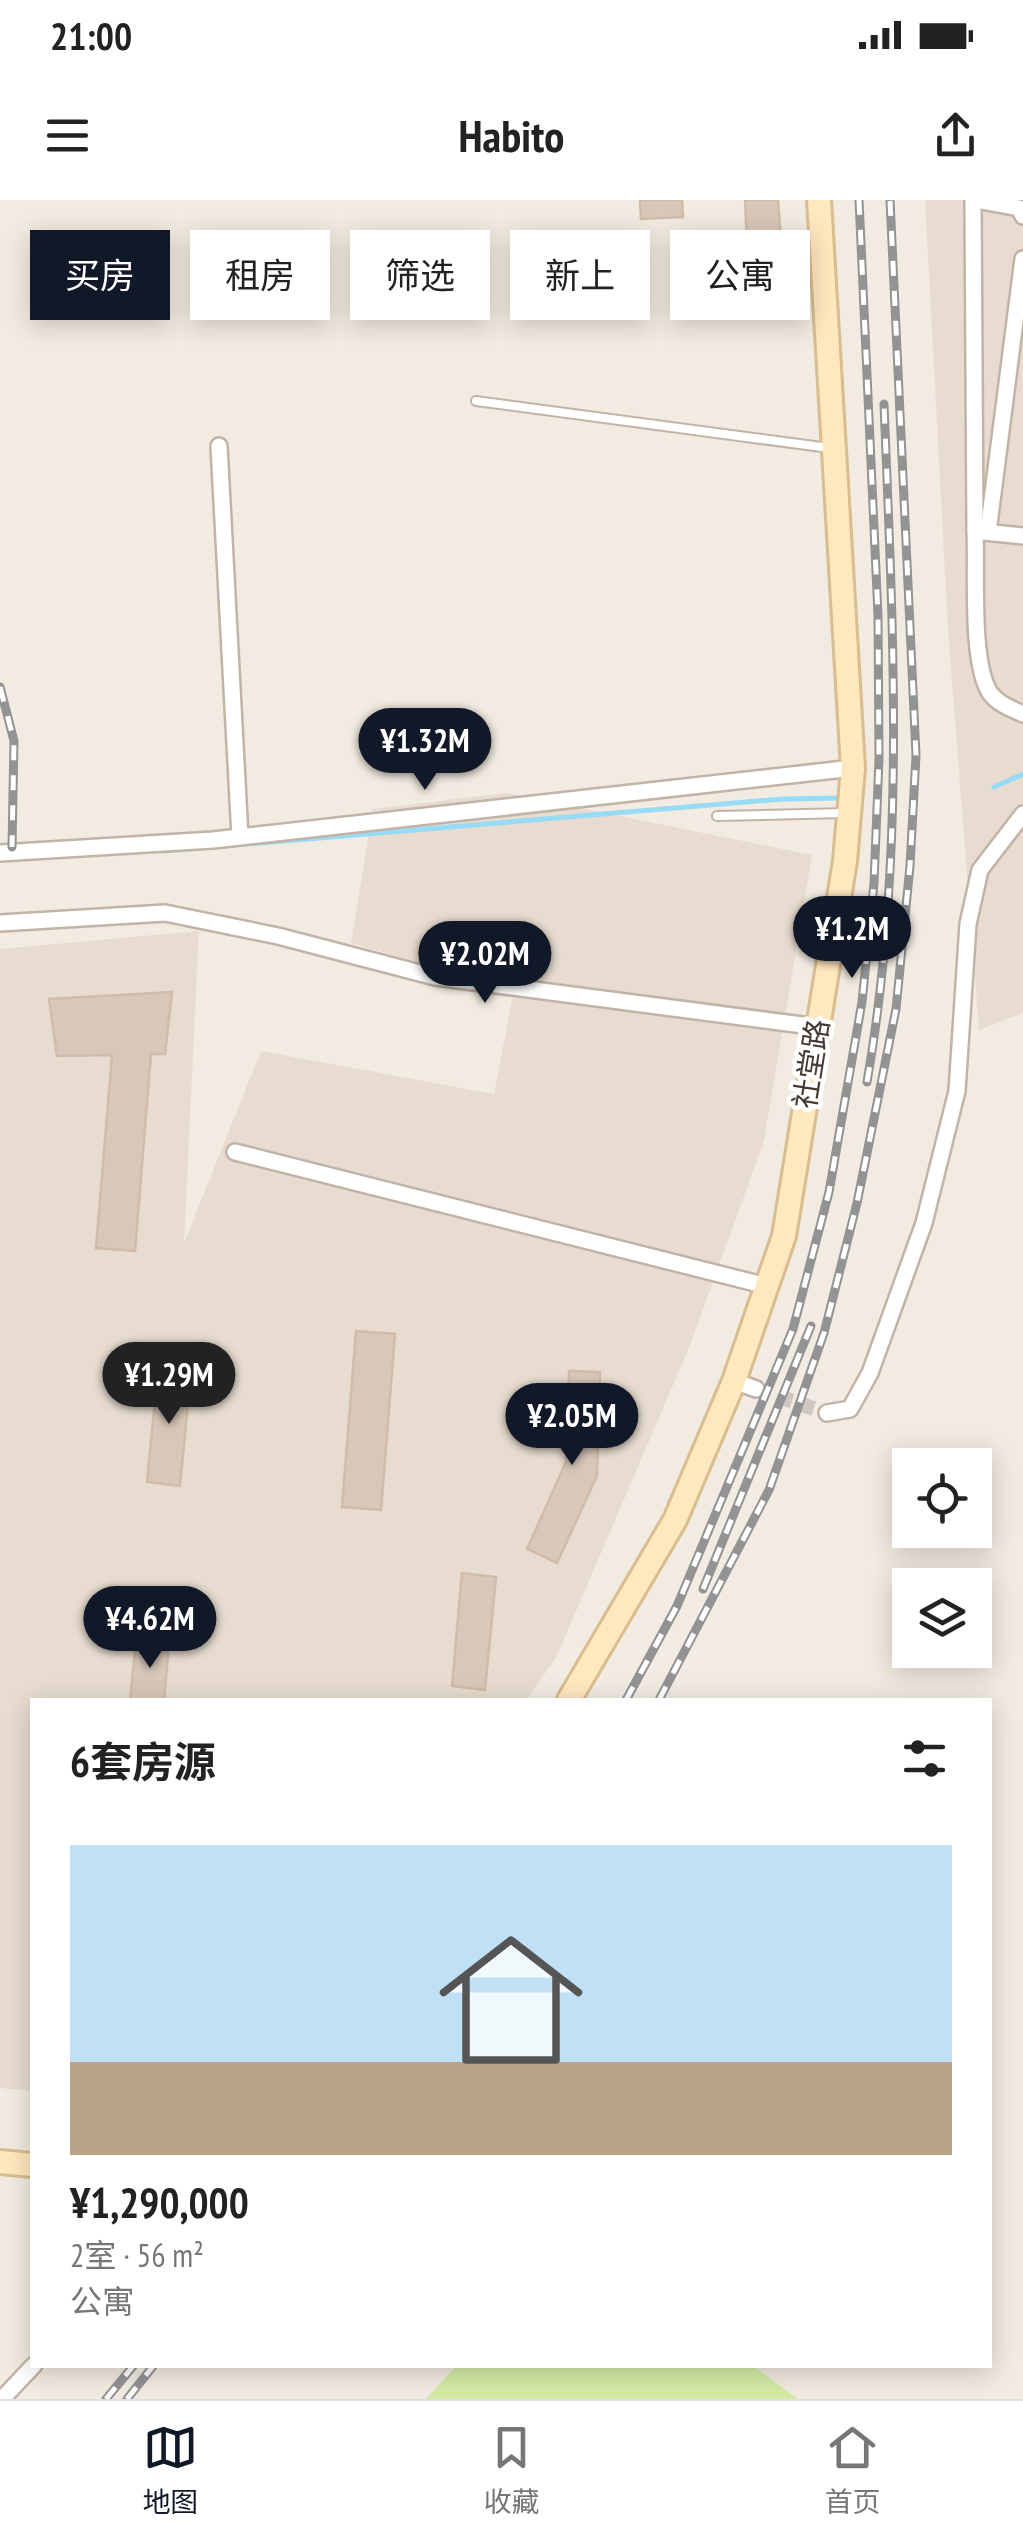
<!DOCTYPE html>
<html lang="zh">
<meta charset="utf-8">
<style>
:root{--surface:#fff;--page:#f2f2f2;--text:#222;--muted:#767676;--line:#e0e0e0;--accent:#111827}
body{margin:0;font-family:"PT Sans Narrow","Noto Sans SC",sans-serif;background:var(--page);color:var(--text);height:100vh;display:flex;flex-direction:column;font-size:38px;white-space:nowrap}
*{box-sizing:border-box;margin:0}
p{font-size:32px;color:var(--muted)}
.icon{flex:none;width:55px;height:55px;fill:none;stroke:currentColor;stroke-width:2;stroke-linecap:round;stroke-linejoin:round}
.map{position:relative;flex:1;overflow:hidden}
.details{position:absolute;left:30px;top:1498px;width:962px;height:670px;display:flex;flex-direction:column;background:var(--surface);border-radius:0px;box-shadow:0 5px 25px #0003}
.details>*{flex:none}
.guide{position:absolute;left:30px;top:30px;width:965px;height:90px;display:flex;gap:20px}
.controls{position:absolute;left:892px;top:1248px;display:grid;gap:20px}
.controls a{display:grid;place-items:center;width:100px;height:100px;border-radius:0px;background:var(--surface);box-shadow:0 5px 25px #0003;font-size:50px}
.price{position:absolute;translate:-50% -85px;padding:0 22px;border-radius:35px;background:var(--accent);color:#fff;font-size:32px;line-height:65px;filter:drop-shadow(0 2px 5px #0008)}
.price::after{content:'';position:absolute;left:50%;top:60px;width:30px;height:22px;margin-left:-15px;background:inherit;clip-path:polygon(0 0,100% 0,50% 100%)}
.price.selected{background:#222;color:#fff}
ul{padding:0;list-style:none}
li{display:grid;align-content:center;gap:20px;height:530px;padding:0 40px}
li+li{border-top:2px solid var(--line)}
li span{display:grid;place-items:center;height:310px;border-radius:0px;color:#555}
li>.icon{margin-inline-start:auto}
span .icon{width:180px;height:180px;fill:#fffc;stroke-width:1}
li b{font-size:42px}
h2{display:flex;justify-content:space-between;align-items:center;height:120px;padding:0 40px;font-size:42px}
.chip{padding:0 35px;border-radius:0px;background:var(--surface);box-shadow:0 5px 25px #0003;font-size:35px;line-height:90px}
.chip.selected{background:var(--accent);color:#fff}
.status{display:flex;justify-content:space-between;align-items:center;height:70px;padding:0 50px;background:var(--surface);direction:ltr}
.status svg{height:28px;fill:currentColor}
header{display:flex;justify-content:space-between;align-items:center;height:130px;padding:0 40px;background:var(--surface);font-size:45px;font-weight:800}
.tab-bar{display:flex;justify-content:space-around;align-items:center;height:140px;border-top:2px solid var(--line);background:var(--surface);font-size:28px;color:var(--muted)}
.tab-bar a{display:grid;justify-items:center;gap:5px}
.tab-bar .selected{color:var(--accent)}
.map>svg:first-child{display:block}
.residential{fill:#e7dccf}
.green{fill:#d4eba6}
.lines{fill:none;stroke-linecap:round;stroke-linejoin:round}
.stream{stroke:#97dbf6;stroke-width:5}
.building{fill:#d8c8b9;stroke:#d0bca8;stroke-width:2.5}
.street-tunnel{stroke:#cfc8be;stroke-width:15;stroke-dasharray:15 8;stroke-linecap:butt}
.lane-casing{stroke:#c1b4a6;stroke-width:12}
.street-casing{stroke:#c1b4a6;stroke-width:20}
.secondary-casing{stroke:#d9bd8e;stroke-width:28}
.lane{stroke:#fff;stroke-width:8}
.street{stroke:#fff;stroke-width:15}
.secondary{stroke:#ffe7be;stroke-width:22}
.rail-casing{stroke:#939393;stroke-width:9}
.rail{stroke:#fff;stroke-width:5;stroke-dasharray:15;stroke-linecap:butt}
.labels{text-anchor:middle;stroke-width:9;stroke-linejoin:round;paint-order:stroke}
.street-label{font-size:30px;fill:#443a32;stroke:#fff}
</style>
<div class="status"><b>21:00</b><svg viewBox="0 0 49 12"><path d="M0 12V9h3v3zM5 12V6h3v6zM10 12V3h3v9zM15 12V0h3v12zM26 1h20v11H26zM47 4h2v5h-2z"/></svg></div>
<header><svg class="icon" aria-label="menu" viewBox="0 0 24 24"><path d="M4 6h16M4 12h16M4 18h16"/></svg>Habito<svg class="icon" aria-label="share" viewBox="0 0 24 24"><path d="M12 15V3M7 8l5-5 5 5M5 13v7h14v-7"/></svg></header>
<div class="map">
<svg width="1023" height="2199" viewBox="0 0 1023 2199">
<rect width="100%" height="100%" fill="#f2ebe1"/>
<!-- residential -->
<g class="residential">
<path d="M 925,0 L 1023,0 L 1023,813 L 979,830 L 948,429 Z"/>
<path d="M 506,593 L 812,655 L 764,941 L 689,1148 L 556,1458 L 526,1500 L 32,1500 L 32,1891 L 0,1888 L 0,749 L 199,731 L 184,1043 L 261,851 L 494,894 L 514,790 L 351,743 L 373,609 Z"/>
</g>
<!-- green -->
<path class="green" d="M 457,2165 L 752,2165 L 798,2199 L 426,2199 Z"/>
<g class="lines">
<!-- stream -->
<g class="stream">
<path d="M 994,587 L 1023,574"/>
<path d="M 164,651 L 783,599 L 842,598"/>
</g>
</g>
<!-- building -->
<g class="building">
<path d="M 640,0 L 682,0 L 683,17 L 641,19 Z"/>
<path d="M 745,0 L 778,0 L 781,41 L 747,43 Z"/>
<path d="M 172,792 L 165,854 L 151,854 L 135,1051 L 96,1048 L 112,855 L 57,856 L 49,799 Z"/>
<path d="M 356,1131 L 395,1134 L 381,1310 L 342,1307 Z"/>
<path d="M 158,1169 L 191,1172 L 180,1286 L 147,1282 Z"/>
<path d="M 569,1171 L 600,1172 L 597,1276 L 557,1363 L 527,1349 L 566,1262 Z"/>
<path d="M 462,1373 L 496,1377 L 485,1490 L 452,1486 Z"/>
<path d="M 136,1441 L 169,1444 L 164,1500 L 130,1500 Z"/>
</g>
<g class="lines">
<!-- street-tunnel -->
<path class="street-tunnel" d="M 756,1189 L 827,1213"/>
<!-- lane casing -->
<g class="lane-casing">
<g id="lane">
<path d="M 476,201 L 829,248"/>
<path d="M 717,616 L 845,613"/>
</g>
</g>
<!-- street casing -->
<g class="street-casing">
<g id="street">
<path d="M 973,0 L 975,331"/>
<path d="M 976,0 L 1019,8 L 1023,16"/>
<path d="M 219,246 L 240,637"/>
<path d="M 988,332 L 1023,59"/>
<path d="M 1023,336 L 975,331 C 977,370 970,462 990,493 C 998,504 1012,509 1023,514"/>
<path d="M 0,653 L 213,640 L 853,568"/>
<path d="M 0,723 L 165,713 L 278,736 L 435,777 L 818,827"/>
<path d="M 235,952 L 767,1086"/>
<path d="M 734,1181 L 756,1189"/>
<path d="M 827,1213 L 850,1209 L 870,1173 L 924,1023 L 957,891 L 968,724 L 980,670 L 1023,614"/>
<path d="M 2,2199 L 34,2165"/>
</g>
</g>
<!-- secondary casing -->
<g class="secondary-casing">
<g id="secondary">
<path d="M 569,1500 L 675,1320 L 734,1181 L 784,1036 L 845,661 L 853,568 L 819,0"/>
<path d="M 0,1962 L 32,1965"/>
</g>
</g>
<!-- lane -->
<use href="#lane" class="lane"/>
<!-- street -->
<use href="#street" class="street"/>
<!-- secondary -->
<use href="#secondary" class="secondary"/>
<!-- rail casing -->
<g class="rail-casing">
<g id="rail">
<path d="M 0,487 L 14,541 L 12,647"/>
<path d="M 867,882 C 906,657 893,431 884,204"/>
<path d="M 703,1389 L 811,1126"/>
<path d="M 626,1500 L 677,1406 L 793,1129 L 829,992 L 862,802 L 874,683 L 879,559 L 878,415 L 859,0"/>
<path d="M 659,1500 L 769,1290 L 824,1133 L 857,1003 L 896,809 L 910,666 L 916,555 L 890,0"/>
<path d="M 106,2199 L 134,2165"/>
<path d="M 127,2199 L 154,2165"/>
</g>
</g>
<!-- rail -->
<use href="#rail" class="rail"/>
</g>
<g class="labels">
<!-- street labels -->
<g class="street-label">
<text transform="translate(812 864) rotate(-81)" y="10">社堂路</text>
</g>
</g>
</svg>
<div class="controls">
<a><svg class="icon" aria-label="locate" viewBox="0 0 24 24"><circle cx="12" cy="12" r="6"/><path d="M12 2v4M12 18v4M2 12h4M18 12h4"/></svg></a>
<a><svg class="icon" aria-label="layers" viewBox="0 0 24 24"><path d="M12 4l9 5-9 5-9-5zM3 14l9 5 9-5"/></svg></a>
</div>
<b class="price" style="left:425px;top:593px">¥1.32M</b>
<b class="price" style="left:852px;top:781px">¥1.2M</b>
<b class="price" style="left:485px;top:806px">¥2.02M</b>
<b class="price selected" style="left:169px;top:1227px">¥1.29M</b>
<b class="price" style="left:572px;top:1268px">¥2.05M</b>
<b class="price" style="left:150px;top:1471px">¥4.62M</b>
<div class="guide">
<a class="chip selected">买房</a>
<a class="chip">租房</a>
<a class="chip">筛选</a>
<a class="chip">新上</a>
<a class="chip">公寓</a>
</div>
<section class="details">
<h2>6套房源<svg class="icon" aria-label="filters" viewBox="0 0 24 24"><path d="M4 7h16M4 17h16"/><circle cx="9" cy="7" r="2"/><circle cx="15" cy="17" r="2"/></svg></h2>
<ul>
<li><span style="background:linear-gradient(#bfe0f5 70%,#b9a48a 0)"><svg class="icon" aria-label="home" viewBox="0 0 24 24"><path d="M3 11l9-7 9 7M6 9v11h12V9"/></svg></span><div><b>¥1,290,000</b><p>2室 · 56 m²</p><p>公寓</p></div></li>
</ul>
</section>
</div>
<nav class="tab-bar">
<a class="selected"><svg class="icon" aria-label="map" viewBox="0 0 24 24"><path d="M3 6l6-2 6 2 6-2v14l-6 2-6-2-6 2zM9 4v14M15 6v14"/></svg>地图</a>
<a><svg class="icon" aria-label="saved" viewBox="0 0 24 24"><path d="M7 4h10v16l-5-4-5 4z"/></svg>收藏</a>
<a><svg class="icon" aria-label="home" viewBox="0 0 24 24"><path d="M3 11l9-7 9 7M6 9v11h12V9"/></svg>首页</a>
</nav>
